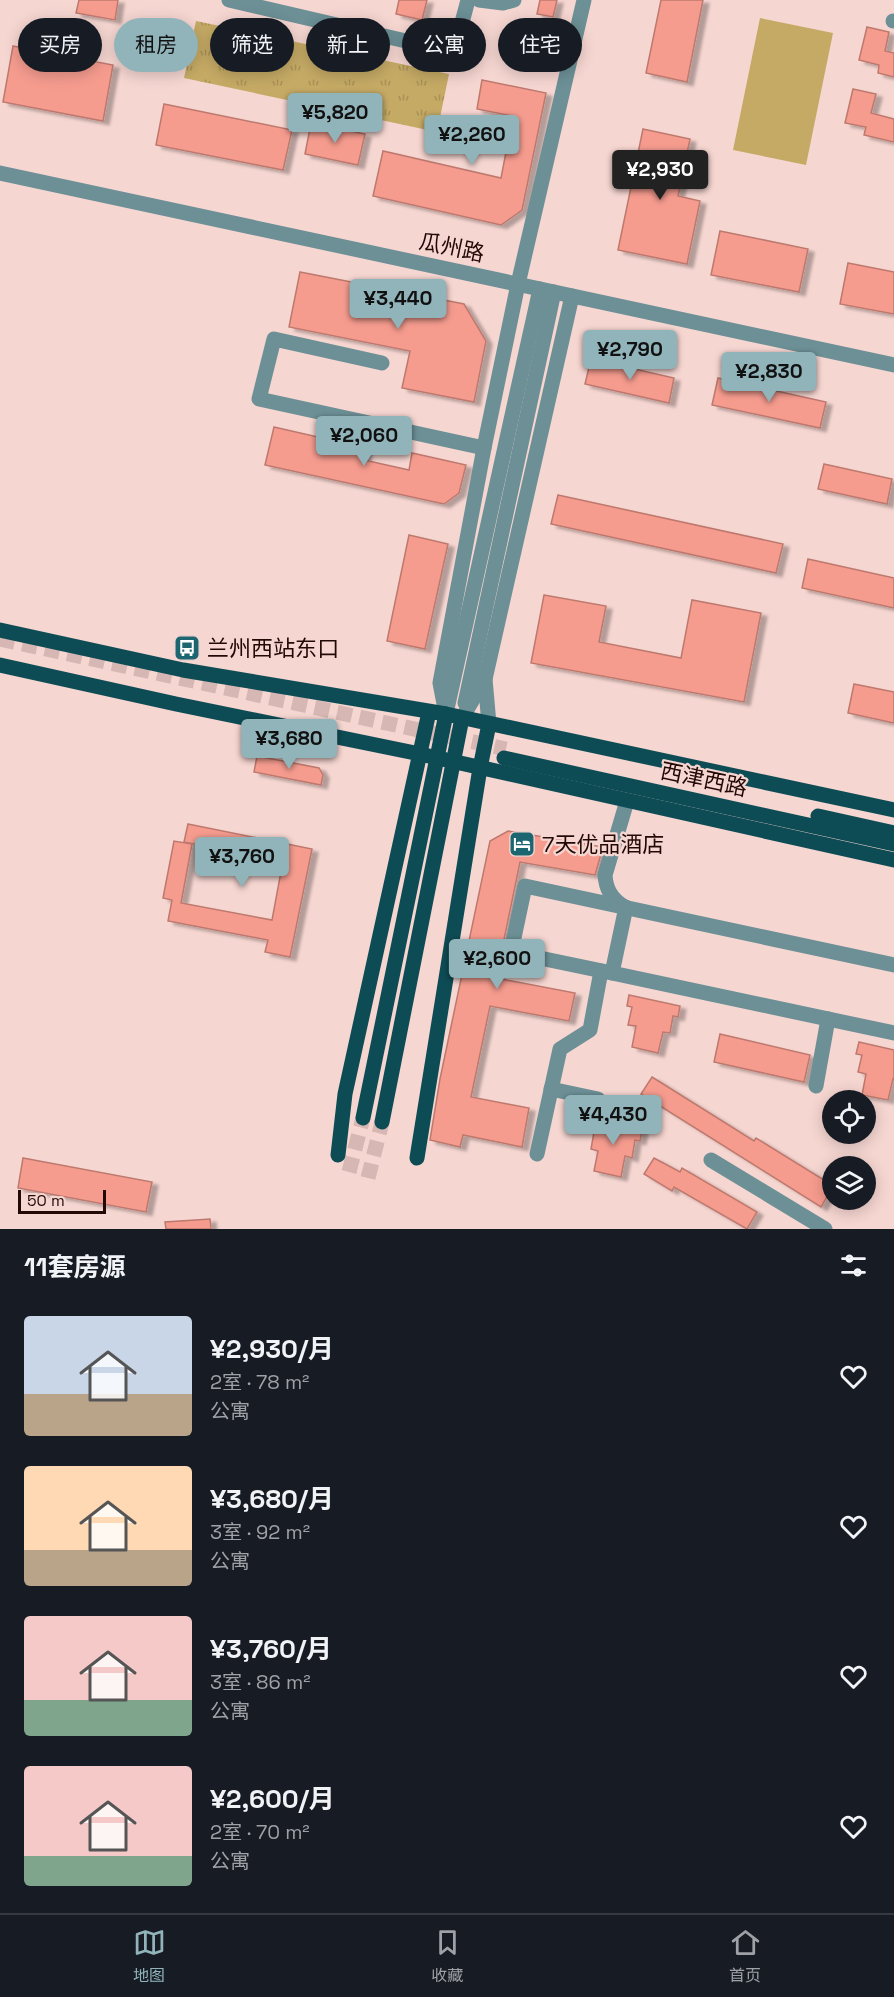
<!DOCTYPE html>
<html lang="zh">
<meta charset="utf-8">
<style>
:root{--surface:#171b24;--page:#20242c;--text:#f1f3f6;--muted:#9ea1a6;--line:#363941;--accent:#91b4ba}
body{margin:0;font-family:"Space Grotesk","Noto Sans SC",sans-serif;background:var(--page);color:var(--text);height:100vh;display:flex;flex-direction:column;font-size:22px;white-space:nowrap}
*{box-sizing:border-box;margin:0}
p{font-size:20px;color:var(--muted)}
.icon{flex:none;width:33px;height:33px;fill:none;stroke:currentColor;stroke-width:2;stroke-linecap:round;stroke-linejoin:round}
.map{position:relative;height:1229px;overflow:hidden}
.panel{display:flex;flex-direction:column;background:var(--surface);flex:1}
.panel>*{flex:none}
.banner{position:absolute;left:18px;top:18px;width:858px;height:54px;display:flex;gap:12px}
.buttons{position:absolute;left:822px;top:1090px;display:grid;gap:12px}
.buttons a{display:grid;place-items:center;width:54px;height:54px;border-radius:50%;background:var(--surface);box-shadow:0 3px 15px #0003;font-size:30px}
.scale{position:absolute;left:18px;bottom:15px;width:88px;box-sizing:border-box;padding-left:6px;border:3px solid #230906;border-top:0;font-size:16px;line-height:21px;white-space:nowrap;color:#230906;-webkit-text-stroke:4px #f6d6d1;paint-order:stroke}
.price{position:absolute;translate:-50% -51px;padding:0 14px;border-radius:6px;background:var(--accent);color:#111;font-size:20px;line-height:39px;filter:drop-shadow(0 2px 3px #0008)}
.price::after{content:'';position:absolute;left:50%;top:36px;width:18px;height:14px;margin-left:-9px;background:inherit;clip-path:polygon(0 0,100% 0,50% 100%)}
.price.on{background:#222;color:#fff}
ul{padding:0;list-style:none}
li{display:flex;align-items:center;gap:18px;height:150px;padding:0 24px}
li span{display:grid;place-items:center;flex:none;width:168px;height:120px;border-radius:6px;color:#555}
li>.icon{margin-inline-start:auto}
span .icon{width:72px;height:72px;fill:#fffc;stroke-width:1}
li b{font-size:26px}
h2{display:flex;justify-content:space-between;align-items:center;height:72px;padding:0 24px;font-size:26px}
.pill{padding:0 21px;border-radius:27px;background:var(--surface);box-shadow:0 3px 15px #0003;font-size:21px;line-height:54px}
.pill.on{background:var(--accent);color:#111}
.tabs{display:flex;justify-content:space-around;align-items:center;height:84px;border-top:2px solid var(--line);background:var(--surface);font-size:16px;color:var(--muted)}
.tabs a{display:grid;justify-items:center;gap:3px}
.tabs .on{color:var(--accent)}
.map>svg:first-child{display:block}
.park{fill:url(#park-tufts)}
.pitch{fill:#c5aa65}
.building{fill:#f69c8f;stroke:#be796e;stroke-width:1.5;filter:url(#shadow)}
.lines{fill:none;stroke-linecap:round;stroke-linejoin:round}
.major-tunnel{stroke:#d6b7b3;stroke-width:15;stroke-dasharray:15 8;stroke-linecap:butt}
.minor{stroke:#6c9096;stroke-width:15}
.major{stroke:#0e4c55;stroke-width:15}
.labels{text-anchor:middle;stroke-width:4.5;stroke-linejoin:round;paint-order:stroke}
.street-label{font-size:22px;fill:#230906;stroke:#f6d6d1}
.poi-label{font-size:22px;fill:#230906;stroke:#f6d6d1;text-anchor:start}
</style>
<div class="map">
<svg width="894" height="1229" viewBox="0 0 894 1229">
<defs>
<pattern id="park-tufts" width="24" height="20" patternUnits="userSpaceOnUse" patternTransform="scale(1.5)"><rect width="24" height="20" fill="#c5aa65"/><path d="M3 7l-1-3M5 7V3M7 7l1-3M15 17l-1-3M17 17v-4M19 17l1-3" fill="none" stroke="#a99156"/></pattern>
<filter id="shadow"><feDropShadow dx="6" dy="3.5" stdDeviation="1.5" flood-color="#0004"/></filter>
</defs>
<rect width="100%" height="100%" fill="#f6d6d1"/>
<!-- park -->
<path class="park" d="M 196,21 L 449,74 L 437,132 L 184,78 Z"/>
<!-- pitch -->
<path class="pitch" d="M 760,18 L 833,33 L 806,165 L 733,150 Z"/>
<!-- building -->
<g class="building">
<path d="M 79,0 L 118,0 L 115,20 L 76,13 Z"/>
<path d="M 399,0 L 427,0 L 422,20 L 396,14 Z"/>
<path d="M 540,0 L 557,0 L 553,17 L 537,14 Z"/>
<path d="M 661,0 L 703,0 L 687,82 L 646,73 Z"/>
<path d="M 867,27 L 889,32 L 885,51 L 894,53 L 894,77 L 878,73 L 879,65 L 859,60 Z"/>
<path d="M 13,46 L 113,65 L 103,121 L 3,102 Z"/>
<path d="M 482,80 L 546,93 L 522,210 L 501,225 L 373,196 L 383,151 L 501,178 L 513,116 L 477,109 Z"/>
<path d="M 853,89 L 876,94 L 871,113 L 894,119 L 894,142 L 864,135 L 866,127 L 845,123 Z"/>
<path d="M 164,104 L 292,130 L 283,170 L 156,145 Z"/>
<path d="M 311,123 L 365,134 L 358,165 L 305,154 Z"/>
<path d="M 643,129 L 690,139 L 678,196 L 700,201 L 687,264 L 618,250 Z"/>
<path d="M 720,231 L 808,249 L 799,292 L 711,275 Z"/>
<path d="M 848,263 L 894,272 L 894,314 L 840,304 Z"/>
<path d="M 300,272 L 464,304 L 486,341 L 474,402 L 402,388 L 410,351 L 289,327 Z"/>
<path d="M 591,359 L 674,378 L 669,403 L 585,384 Z"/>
<path d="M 718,378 L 826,402 L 820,428 L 712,405 Z"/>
<path d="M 274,427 L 366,448 L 364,460 L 409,470 L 412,453 L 466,465 L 459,493 L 444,504 L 265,465 Z"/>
<path d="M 824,464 L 892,479 L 887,504 L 818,489 Z"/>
<path d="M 558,495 L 783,544 L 776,573 L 551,524 Z"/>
<path d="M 409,535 L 448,544 L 425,649 L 387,641 Z"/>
<path d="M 808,559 L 894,578 L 894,608 L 802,588 Z"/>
<path d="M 544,595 L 606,606 L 599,642 L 681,658 L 692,600 L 761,613 L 744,702 L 531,663 Z"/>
<path d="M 854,684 L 894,692 L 894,723 L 848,713 Z"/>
<path d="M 257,756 L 319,768 L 323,775 L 321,785 L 254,772 Z"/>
<path d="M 188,824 L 312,849 L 290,957 L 265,952 L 268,940 L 168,921 L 172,900 L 163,898 L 174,841 L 192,844 L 181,903 L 272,920 L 283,861 L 184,842 Z"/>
<path d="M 508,831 L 603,847 L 595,875 L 520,862 L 496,978 L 575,993 L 569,1021 L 490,1006 L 471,1097 L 529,1108 L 522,1147 L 463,1135 L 460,1147 L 430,1140 L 440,1079 L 490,841 Z"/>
<path d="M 629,995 L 680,1006 L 678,1017 L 673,1016 L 670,1033 L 663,1032 L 658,1053 L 632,1047 L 636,1026 L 628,1025 L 632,1007 L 627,1006 Z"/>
<path d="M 720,1034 L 810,1055 L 804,1082 L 714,1062 Z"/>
<path d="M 859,1042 L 894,1050 L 894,1080 L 893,1079 L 888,1100 L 862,1095 L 866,1074 L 858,1072 L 862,1055 L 856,1054 Z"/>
<path d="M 652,1077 L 754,1141 L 756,1138 L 832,1185 L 832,1188 L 821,1207 L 641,1094 Z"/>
<path d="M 591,1119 L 642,1130 L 640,1141 L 635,1140 L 632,1158 L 625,1156 L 621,1177 L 594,1171 L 598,1151 L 591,1149 L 594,1132 L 589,1131 Z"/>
<path d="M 23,1158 L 152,1182 L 146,1212 L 18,1188 Z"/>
<path d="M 654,1158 L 680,1172 L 682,1168 L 757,1212 L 747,1229 L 674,1187 L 672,1191 L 644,1174 Z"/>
<path d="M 210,1219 L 211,1229 L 166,1229 L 165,1222 Z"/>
</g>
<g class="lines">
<!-- major-tunnel -->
<g class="major-tunnel">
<path d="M 0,639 L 506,749"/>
<path d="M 349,1172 L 363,1118"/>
<path d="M 368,1178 L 382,1122"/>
</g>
<!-- minor -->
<g class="minor">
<path d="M 229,0 L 436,48 L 449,47 L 457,41 L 468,0"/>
<path d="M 479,0 L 503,3 L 514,0"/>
<path d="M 893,21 L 894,21"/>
<path d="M 0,173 L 894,365"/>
<path d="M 382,363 L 274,339 L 259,399 L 484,448"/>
<path d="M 485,679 L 489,724"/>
<path d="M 465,703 L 554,292"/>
<path d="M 447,709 L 540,289"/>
<path d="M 446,714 L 440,683 L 484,448 L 518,284 L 584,0"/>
<path d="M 462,718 L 485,679 L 572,296"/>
<path d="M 623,906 C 611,898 606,889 605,875 L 627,801"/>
<path d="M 626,907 L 612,973 L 894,1033"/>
<path d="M 612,973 L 511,952 L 525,886 L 894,965"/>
<path d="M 816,1086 L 828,1019"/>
<path d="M 551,1089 L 598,1099"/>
<path d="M 537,1154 L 560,1049 L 590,1030 L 601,971"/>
<path d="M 711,1160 L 825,1229"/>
</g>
<!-- major -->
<g class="major">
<path d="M 0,630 L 183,670 L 446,714 L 894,810"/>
<path d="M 0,665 L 176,704 L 420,754 L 894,860"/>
<path d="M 504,758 L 894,844"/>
<path d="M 818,816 L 894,833"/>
<path d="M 363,1118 L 446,714"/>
<path d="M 382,1122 L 462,718"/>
<path d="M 338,1155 L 345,1094 L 429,712"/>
<path d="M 417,1158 L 480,768 L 489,724"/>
</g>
</g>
<!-- icons -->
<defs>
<g id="bus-square" transform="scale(1.35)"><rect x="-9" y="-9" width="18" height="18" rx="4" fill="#1b6670" stroke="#f6d6d1"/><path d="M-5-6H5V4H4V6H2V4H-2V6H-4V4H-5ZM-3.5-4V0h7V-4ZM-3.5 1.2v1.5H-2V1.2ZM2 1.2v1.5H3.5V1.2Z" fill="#fff"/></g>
<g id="hotel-square" transform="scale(1.35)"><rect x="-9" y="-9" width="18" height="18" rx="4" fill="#1b6670" stroke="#f6d6d1"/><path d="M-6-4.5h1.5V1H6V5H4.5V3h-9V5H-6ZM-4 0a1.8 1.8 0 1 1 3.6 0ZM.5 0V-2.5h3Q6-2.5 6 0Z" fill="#fff"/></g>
</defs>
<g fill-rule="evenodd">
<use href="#bus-square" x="187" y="648"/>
<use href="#hotel-square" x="522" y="844"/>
</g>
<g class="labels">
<!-- street labels -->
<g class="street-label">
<text transform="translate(452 247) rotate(12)" y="8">瓜州路</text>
<text transform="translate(704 779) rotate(12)" y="8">西津西路</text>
</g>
<!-- poi labels -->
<g class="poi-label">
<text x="207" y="656">兰州西站东口</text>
<text x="542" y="852">7天优品酒店</text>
</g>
</g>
</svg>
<div class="buttons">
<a><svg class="icon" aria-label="locate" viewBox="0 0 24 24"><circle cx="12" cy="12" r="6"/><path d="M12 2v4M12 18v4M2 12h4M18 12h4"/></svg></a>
<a><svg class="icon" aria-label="layers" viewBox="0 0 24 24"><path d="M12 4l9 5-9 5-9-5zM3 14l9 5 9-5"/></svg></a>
</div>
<div class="scale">50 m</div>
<b class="price" style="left:335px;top:144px">¥5,820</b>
<b class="price" style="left:472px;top:166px">¥2,260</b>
<b class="price on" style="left:660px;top:201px">¥2,930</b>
<b class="price" style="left:398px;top:330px">¥3,440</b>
<b class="price" style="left:630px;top:381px">¥2,790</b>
<b class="price" style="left:769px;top:403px">¥2,830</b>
<b class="price" style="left:364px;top:467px">¥2,060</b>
<b class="price" style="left:289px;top:770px">¥3,680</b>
<b class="price" style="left:242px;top:888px">¥3,760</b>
<b class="price" style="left:497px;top:990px">¥2,600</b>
<b class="price" style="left:613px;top:1146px">¥4,430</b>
<div class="banner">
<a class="pill">买房</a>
<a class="pill on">租房</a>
<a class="pill">筛选</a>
<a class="pill">新上</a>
<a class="pill">公寓</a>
<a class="pill">住宅</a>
</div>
</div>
<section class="panel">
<h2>11套房源<svg class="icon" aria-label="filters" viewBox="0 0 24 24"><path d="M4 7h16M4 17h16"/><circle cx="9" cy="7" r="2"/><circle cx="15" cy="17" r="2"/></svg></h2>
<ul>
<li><span style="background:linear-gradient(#c9d6e8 65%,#b9a48a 0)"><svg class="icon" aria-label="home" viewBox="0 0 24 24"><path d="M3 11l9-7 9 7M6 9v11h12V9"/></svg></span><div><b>¥2,930/月</b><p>2室 · 78 m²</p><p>公寓</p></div><svg class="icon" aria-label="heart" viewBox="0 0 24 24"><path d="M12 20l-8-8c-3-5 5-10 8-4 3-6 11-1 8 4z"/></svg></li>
<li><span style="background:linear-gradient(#ffd9b3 70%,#b9a48a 0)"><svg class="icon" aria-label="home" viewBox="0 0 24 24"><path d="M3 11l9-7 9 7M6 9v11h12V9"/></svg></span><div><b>¥3,680/月</b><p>3室 · 92 m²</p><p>公寓</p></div><svg class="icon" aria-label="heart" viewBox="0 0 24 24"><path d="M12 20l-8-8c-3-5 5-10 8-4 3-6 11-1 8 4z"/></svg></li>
<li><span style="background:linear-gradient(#f6c9c9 70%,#7fa58c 0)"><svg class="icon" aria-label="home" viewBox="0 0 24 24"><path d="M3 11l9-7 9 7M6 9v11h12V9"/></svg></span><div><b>¥3,760/月</b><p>3室 · 86 m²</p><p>公寓</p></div><svg class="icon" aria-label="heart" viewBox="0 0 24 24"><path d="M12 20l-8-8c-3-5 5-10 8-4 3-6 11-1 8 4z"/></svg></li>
<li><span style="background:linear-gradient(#f6c9c9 75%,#7fa58c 0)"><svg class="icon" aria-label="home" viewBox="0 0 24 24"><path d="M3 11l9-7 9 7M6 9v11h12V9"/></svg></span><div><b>¥2,600/月</b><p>2室 · 70 m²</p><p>公寓</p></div><svg class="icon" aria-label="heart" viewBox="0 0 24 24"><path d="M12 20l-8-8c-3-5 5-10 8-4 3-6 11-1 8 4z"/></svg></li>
</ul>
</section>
<nav class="tabs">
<a class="on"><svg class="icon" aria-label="map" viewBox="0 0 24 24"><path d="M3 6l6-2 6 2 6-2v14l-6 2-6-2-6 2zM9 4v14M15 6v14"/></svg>地图</a>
<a><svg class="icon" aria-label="saved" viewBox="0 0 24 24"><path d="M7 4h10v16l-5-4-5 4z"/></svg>收藏</a>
<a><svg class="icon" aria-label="home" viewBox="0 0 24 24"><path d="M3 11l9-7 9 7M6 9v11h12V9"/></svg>首页</a>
</nav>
